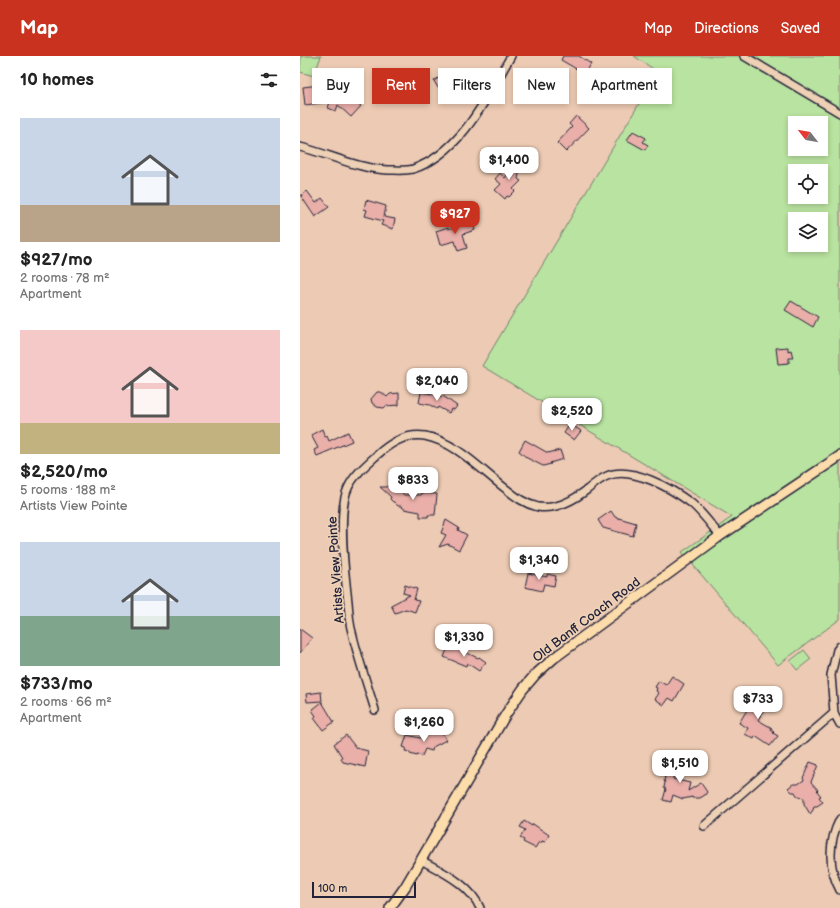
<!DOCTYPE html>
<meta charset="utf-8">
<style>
:root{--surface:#fff;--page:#f2f2f2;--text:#222;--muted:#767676;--accent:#c8321e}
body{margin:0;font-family:"Balsamiq Sans",sans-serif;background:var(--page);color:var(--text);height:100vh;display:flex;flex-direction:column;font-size:15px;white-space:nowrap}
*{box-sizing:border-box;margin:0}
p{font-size:13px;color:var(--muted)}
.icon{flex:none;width:22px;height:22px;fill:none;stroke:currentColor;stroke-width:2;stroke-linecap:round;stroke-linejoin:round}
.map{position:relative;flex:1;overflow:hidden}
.side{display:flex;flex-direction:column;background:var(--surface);width:300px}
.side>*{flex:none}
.guide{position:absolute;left:12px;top:12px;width:380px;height:36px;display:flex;gap:8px}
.needle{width:26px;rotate:301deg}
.fabs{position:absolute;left:488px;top:60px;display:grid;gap:8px}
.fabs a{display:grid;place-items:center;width:40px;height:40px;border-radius:0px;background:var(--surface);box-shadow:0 2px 6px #0003;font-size:20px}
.scale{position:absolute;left:12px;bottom:10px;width:104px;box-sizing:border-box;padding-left:4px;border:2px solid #22223b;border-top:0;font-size:11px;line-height:14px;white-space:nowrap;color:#22223b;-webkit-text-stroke:3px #eed1b5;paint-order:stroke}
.price{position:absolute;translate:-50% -34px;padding:0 9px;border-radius:8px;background:#fff;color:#222;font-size:13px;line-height:26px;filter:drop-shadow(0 1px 2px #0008)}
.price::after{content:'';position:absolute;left:50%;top:24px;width:12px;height:9px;margin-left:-6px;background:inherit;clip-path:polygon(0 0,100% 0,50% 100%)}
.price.active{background:var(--accent);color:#fff}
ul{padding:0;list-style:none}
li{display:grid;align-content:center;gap:8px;height:212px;padding:0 20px}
li span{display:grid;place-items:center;height:124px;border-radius:0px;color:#555}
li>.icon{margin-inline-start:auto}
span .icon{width:72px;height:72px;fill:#fffc;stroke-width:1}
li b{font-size:17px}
h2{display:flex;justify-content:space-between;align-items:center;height:48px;padding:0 20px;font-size:17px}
.tag{padding:0 14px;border-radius:0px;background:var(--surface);box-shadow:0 2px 6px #0003;font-size:14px;line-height:36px}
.tag.active{background:var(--accent);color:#fff}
header{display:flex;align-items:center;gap:24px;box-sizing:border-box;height:56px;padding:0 20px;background:var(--accent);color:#fff}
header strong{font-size:19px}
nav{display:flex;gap:22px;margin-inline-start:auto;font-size:14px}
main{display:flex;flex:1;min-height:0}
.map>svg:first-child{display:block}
.green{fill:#b9e3a0;stroke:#6e826e;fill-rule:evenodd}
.building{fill:#eaafa9;stroke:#22223b}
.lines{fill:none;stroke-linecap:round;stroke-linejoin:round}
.minor-casing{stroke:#22223b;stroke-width:10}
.major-casing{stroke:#22223b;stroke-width:12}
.minor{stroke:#eed1b5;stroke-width:7}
.major{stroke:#fddcac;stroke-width:9}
.labels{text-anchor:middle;stroke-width:3.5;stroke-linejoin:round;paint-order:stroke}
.street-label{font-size:13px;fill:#22223b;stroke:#eed1b5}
</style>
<header>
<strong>Map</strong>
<nav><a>Map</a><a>Directions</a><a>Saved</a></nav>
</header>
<main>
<section class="side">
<h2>10 homes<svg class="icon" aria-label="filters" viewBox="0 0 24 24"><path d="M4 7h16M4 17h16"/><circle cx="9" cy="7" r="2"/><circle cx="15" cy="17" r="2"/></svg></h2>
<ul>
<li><span style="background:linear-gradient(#c9d6e8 70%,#b9a48a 0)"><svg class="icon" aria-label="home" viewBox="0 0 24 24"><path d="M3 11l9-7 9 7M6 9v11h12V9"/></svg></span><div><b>$927/mo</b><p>2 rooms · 78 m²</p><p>Apartment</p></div></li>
<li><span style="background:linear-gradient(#f6c9c9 75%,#c2b280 0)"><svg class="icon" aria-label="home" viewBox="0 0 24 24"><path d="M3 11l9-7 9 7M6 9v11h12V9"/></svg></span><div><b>$2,520/mo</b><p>5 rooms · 188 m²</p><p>Artists View Pointe</p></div></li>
<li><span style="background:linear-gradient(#c9d6e8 60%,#7fa58c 0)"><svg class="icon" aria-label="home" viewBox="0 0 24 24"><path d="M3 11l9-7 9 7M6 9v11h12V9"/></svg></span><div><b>$733/mo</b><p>2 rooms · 66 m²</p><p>Apartment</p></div></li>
</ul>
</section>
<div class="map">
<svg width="540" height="852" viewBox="0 0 540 852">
<rect width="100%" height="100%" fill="#edcab3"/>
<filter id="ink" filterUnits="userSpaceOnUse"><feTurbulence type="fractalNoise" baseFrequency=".025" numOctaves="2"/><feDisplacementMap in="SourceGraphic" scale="8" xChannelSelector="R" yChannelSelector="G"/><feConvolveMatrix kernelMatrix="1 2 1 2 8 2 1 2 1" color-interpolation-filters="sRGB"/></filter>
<g filter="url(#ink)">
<!-- green -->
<g class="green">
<path d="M 1,0 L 21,0 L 14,20 L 0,16 Z"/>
<path d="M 334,0 L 540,0 L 540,563 L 478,609 L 382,496 L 432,461 L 182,310 L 358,16 ZM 495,67 L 521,67 L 521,93 L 495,93 ZM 495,115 L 521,115 L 521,141 L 495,141 ZM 495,163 L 521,163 L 521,189 L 495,189 Z"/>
<path d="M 504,594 L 511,603 L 497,614 L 490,605 Z"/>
</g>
<!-- building -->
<g class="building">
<path d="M 263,0 L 279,0 L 291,8 L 285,18 L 261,4 Z"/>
<path d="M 295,15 L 300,29 L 291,32 L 286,19 Z"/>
<path d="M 141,20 L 146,27 L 138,32 L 134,25 Z"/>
<path d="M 116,22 L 117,33 L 88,36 L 87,25 Z"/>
<path d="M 19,29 L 19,33 L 39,31 L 61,50 L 51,61 L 38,49 L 36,55 L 28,52 L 30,46 L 5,49 L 3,31 Z"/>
<path d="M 276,60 L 289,72 L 266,96 L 257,87 L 272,71 L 269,68 Z"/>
<path d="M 333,75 L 346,82 L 343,86 L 348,89 L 345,94 L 327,84 Z"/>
<path d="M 212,106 L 221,108 L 218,123 L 221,125 L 213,133 L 215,135 L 209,141 L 207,140 L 205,143 L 195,134 L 201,128 L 195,123 L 200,117 L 205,122 L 209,116 Z"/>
<path d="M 7,135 L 16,147 L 22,142 L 29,151 L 15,161 L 1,140 Z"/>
<path d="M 66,144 L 86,150 L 84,161 L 95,163 L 93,173 L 81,169 L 83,165 L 65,160 L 67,154 L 64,153 Z"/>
<path d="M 173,166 L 175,174 L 163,178 L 167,192 L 158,195 L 155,185 L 140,189 L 136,175 L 148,171 L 148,173 Z"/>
<path d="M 491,245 L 518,261 L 513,271 L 485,254 Z"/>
<path d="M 488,291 L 488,295 L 491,294 L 493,302 L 489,302 L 489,307 L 478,308 L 476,292 Z"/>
<path d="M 77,336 L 81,336 L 87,341 L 90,338 L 99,337 L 99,349 L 86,350 L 84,352 L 77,351 L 72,347 L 71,343 Z"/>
<path d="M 121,336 L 138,339 L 142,341 L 143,340 L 157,350 L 154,354 L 151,353 L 149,357 L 138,351 L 137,353 L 130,349 L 119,347 Z"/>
<path d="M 270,368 L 281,375 L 274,384 L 264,377 Z"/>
<path d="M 22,373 L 25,381 L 27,380 L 29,385 L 48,376 L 52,385 L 17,400 L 14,394 L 18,392 L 11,379 Z"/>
<path d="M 225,384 L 248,397 L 260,394 L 263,403 L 250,407 L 251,408 L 243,410 L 227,402 L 219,395 Z"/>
<path d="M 91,427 L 94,430 L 95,428 L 104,439 L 121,439 L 122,437 L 137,438 L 135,459 L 128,459 L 128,461 L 120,461 L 120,456 L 104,453 L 101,450 L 98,450 L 94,446 L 93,446 L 90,443 L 91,441 L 80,431 L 86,431 Z"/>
<path d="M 311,455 L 315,461 L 336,467 L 333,480 L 303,472 L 298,464 Z"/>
<path d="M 146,464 L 159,472 L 158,474 L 167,479 L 159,494 L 148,488 L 139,491 L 146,479 L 141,477 Z"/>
<path d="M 228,517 L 247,521 L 247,518 L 256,520 L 254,530 L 244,528 L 242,535 L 225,531 Z"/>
<path d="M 105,529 L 117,533 L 114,544 L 119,545 L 115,556 L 106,553 L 95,557 L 91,549 L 110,539 L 103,537 Z"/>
<path d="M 0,573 L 12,582 L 0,597 Z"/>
<path d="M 149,589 L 178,602 L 179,601 L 186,606 L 179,615 L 167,607 L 166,610 L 144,601 Z"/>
<path d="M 372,620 L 384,628 L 374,645 L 369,642 L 364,649 L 355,643 L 359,637 L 356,635 L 357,632 L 355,631 L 359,625 L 366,629 Z"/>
<path d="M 460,635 L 468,640 L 465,644 L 468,646 L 458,664 L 472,672 L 471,674 L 474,676 L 473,677 L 478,680 L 470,690 L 455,680 L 454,683 L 445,678 L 448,672 L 439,667 L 450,649 L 447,647 L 453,637 L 457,640 Z"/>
<path d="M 21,636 L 22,645 L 7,646 L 6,638 Z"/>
<path d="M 22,646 L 34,666 L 23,674 L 14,662 L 16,660 L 12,654 Z"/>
<path d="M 140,672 L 146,684 L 133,691 L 132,695 L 125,693 L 122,700 L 117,698 L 117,700 L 110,698 L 110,696 L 105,695 L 106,692 L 103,691 L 107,679 L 120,682 Z"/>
<path d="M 46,679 L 56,692 L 68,695 L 65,711 L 43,706 L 41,703 L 42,701 L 34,688 Z"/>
<path d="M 381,700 L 385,707 L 375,713 L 373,723 L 390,727 L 388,735 L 401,727 L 407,736 L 405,739 L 400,742 L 392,742 L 392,741 L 383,743 L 373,739 L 371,746 L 363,744 L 366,733 L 364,732 L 365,726 L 364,725 L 365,721 L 364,721 L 366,711 L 368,711 L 368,709 L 373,706 L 372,705 Z"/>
<path d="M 510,706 L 518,709 L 511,726 L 518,734 L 517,735 L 521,740 L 519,741 L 523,746 L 517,750 L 514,750 L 513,754 L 510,758 L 504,748 L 504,742 L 498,741 L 495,736 L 492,736 L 488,732 L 493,728 L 498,728 L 504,724 L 503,722 Z"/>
<path d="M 224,765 L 232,770 L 233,768 L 249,779 L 245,786 L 242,785 L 241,787 L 239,786 L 235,792 L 223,786 L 224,784 L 220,782 L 225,774 L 220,771 Z"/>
</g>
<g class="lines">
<!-- minor casing -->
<g class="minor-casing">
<g id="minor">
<path d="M 444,0 L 540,57"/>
<path d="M 0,91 C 29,98 58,113 88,114 C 96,114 106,115 113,113 C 161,97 187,41 211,0"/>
<path d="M 540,590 L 537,594 L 531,619 L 534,657 L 540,668"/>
<path d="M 75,654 C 67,628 58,602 52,576 C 49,567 49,556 48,546 C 45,520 37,455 48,432 C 54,419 66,409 77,399 C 90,387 106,377 125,380 C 156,386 182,415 206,433 C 216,441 225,448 238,451 C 257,454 274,444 288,433 C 294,428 300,423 307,420 C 331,409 372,433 391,447 C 402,456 411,469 420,480"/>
<path d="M 540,763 C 528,786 528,812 540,834"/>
<path d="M 404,770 L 534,657"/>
<path d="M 121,804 C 142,816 170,828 180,852"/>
</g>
</g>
<!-- major casing -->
<g class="major-casing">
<path id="major" d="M 90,852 L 105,831 L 121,804 L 206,658 L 223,633 L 235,619 L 254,602 L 420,480 L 540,400"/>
</g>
<!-- minor -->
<use href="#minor" class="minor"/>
<!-- major -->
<use href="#major" class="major"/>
</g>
</g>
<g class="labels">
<!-- street labels -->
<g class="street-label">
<text transform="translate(35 514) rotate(-94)" y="5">Artists View Pointe</text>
<text transform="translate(286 563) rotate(-37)" y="5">Old Banff Coach Road</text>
</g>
</g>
</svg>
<div class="fabs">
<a><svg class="needle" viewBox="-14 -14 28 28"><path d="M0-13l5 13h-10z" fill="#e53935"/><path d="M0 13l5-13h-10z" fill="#767676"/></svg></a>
<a><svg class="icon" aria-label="locate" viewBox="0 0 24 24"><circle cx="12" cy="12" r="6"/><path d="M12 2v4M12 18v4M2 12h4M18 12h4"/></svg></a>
<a><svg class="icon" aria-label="layers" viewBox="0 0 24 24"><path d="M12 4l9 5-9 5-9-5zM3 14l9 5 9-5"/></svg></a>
</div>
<div class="scale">100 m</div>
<b class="price" style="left:209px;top:125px">$1,400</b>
<b class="price active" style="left:155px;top:179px">$927</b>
<b class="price" style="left:137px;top:346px">$2,040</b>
<b class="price" style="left:272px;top:376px">$2,520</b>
<b class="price" style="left:113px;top:445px">$833</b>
<b class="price" style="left:239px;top:525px">$1,340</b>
<b class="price" style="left:164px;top:602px">$1,330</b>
<b class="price" style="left:458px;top:664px">$733</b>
<b class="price" style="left:124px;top:687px">$1,260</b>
<b class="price" style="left:380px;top:728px">$1,510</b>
<div class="guide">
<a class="tag">Buy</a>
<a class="tag active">Rent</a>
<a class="tag">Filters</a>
<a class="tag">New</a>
<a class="tag">Apartment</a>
</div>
</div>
</main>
